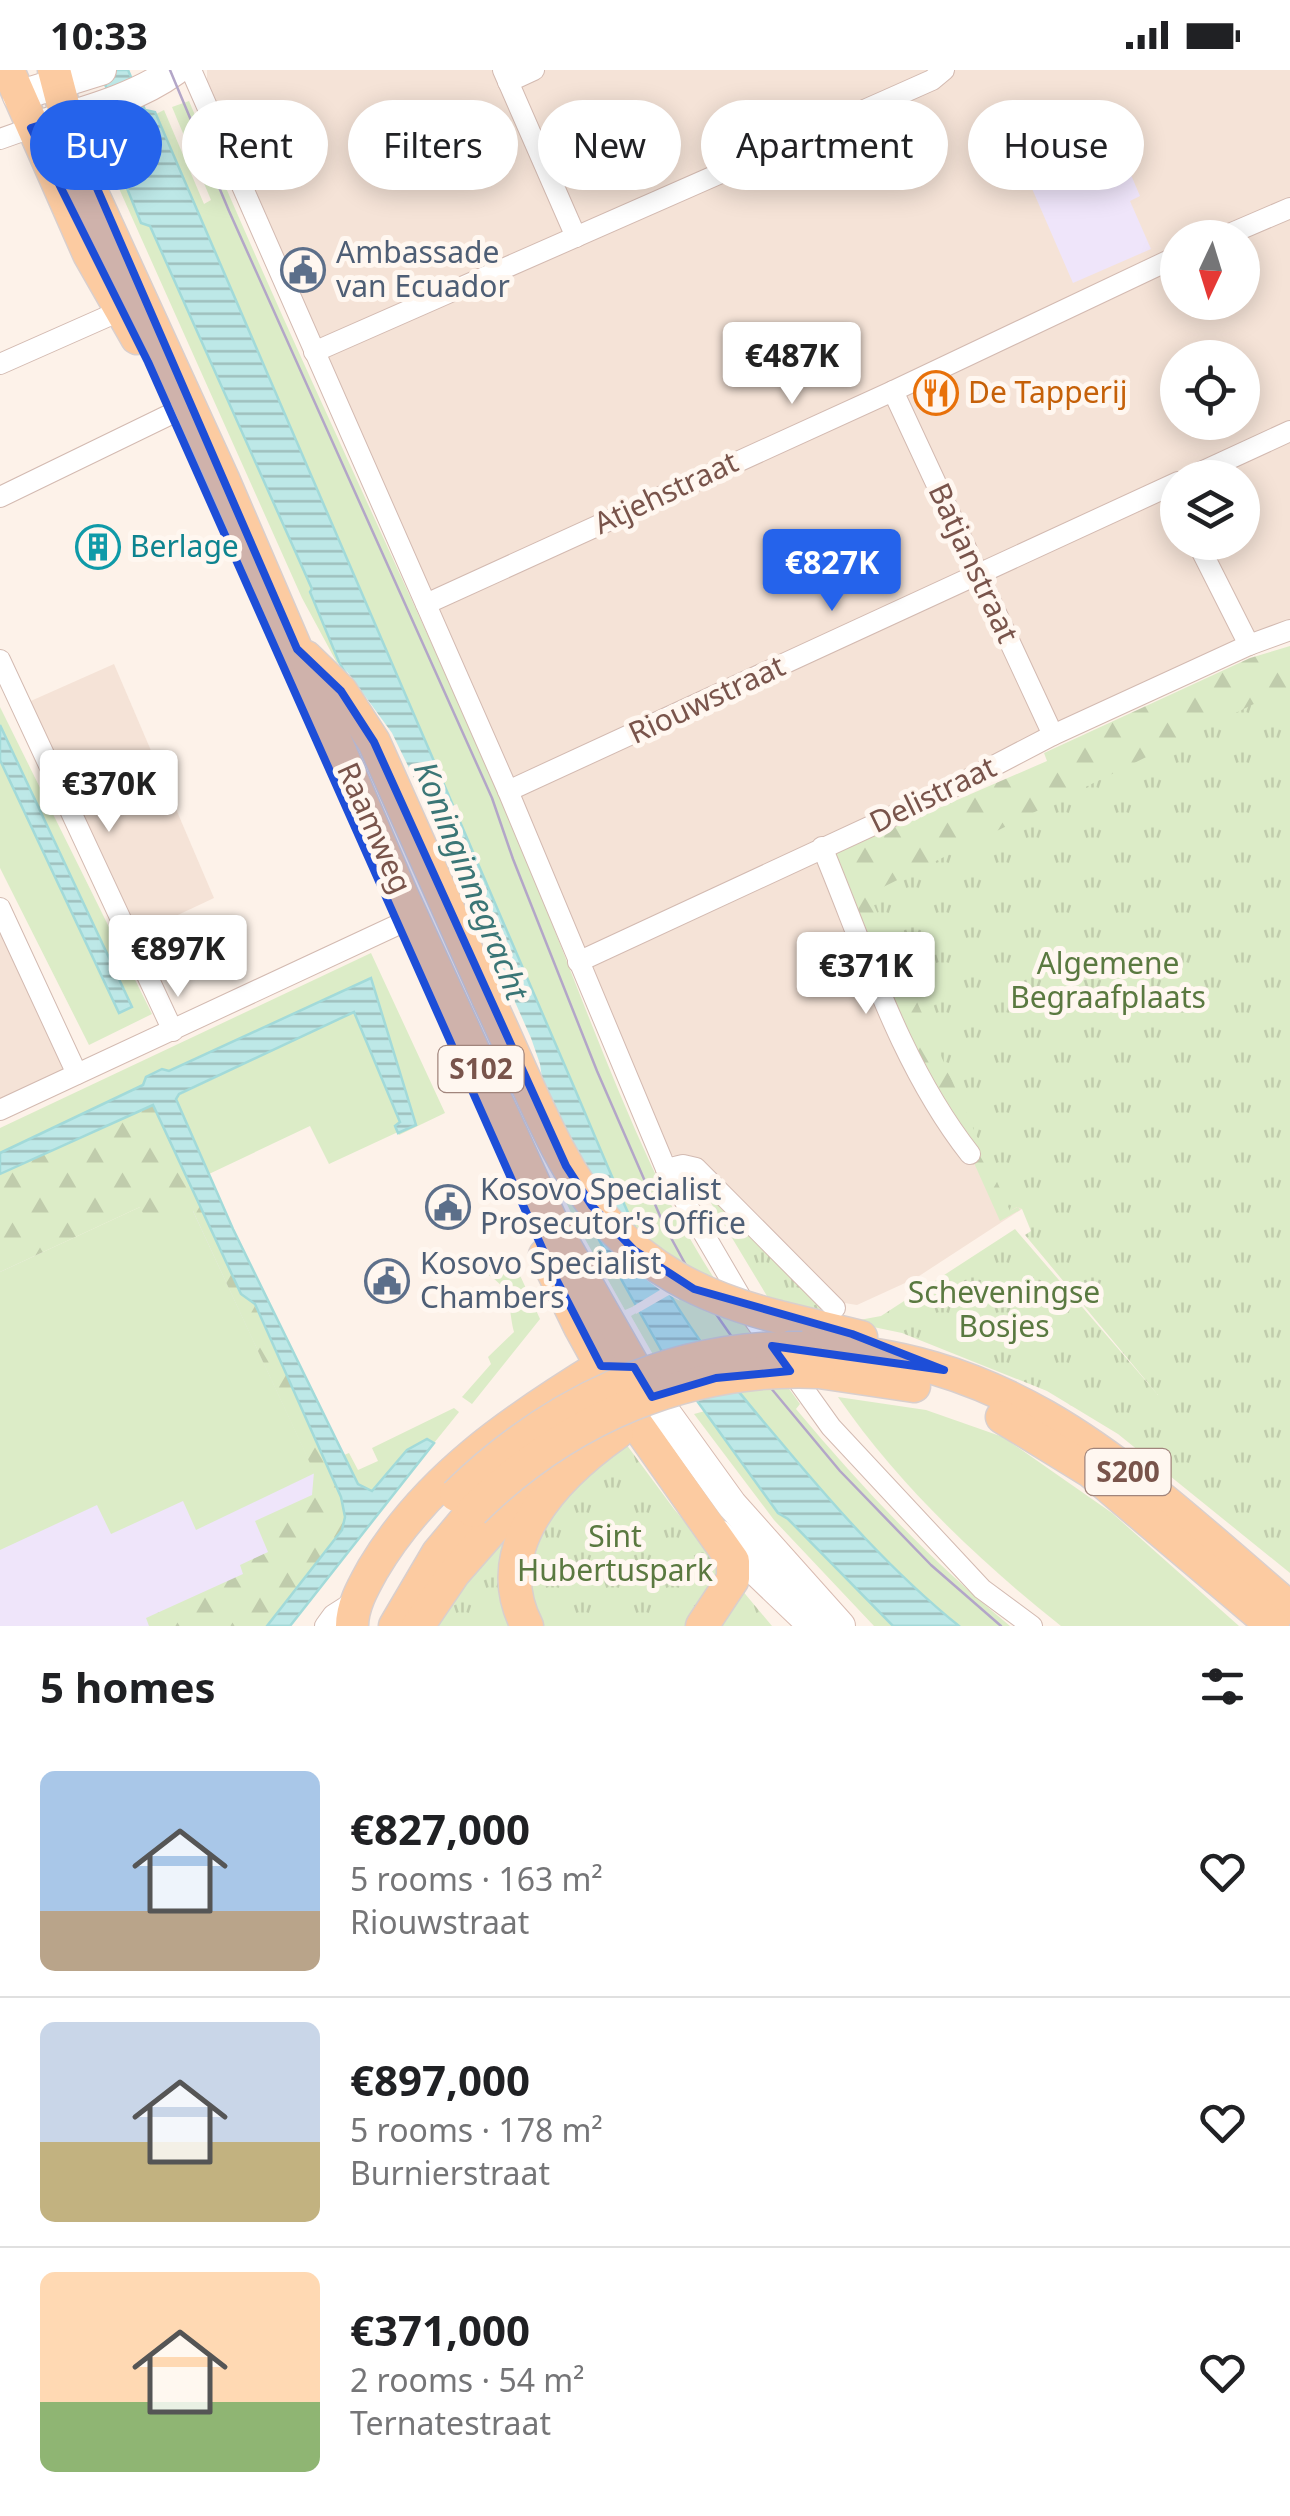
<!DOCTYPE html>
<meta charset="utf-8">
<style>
:root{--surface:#fff;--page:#f2f2f2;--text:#202124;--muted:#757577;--line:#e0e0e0;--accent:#2563eb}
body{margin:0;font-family:"Noto Sans",sans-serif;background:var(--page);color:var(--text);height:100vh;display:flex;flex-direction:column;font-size:38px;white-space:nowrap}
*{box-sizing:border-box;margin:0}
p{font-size:32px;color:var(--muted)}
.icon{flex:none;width:55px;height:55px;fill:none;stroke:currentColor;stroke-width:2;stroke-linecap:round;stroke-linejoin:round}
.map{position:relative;height:1556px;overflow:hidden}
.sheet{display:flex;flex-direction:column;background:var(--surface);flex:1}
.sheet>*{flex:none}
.banner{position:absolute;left:30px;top:30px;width:1230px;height:90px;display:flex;gap:20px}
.needle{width:65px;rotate:184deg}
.controls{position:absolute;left:1160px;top:150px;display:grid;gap:20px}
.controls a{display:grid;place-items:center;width:100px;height:100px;border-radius:50%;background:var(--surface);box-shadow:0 5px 25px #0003;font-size:50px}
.price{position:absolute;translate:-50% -85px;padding:0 22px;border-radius:10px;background:#fff;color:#222;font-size:32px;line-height:65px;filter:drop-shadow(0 2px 5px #0008)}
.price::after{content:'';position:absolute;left:50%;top:60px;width:30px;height:22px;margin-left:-15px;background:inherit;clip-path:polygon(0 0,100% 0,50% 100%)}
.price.active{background:var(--accent);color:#fff}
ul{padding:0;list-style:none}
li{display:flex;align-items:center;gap:30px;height:250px;padding:0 40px}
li+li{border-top:2px solid var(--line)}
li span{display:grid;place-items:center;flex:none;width:280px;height:200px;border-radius:15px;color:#555}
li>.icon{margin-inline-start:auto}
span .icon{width:120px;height:120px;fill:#fffc;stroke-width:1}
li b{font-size:42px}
h2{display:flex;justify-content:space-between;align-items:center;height:120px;padding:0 40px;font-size:42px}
.tag{padding:0 35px;border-radius:45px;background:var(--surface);box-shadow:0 5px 25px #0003;font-size:35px;line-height:90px}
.tag.active{background:var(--accent);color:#fff}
.status{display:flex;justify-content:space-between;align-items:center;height:70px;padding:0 50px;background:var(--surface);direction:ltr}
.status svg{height:28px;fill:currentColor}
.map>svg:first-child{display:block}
.residential{fill:#f5e3d7;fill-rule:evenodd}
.education{fill:#efe5fa}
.grass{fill:#dcecc7}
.forest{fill:url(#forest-firs)}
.park{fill:url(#park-tufts)}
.water{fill:url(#water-rules);stroke:#a2dad9;stroke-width:2.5}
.pier{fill:#fdf2e9}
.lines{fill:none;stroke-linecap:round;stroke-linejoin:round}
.minor-casing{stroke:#d3bab1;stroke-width:22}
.secondary-casing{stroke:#d8bbb1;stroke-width:32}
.primary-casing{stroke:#d9cfcd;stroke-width:35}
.minor{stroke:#fff;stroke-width:20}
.secondary{stroke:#fff;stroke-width:30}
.primary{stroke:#fccba1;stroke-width:32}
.tram{stroke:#b3a6c8;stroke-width:2.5}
.primary-bridge-casing{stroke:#d9cfcd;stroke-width:35;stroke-linecap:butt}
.primary-bridge{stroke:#fccba1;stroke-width:32}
.marked{fill:#1d4ed8;fill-opacity:0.2;stroke:#1d4ed8;stroke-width:8;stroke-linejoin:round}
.labels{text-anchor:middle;stroke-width:10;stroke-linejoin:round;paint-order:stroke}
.shield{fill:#fff7f0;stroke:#a1857c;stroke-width:2.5}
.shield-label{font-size:28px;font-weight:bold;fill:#79544b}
.service-label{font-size:30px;fill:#4e5e75;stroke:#fff7f0;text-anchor:start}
.food-label{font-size:30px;fill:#c56008;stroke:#fff7f0;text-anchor:start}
.street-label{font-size:30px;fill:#79544b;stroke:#fff7f0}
.culture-label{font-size:30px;fill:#0d838f;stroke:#fff7f0;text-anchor:start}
.park-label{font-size:30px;fill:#5a7940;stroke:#fff7f0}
.water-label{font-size:32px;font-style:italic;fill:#3b7676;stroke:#fff7f0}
</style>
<div class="status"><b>10:33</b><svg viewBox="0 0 49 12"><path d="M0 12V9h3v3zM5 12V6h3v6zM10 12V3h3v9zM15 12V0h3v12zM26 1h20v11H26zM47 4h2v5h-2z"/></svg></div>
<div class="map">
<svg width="1290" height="1556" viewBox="0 0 1290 1556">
<defs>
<pattern id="forest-firs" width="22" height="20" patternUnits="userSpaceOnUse" patternTransform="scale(2.5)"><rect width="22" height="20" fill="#dcecc7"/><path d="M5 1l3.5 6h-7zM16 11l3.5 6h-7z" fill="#c0ccac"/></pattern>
<pattern id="park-tufts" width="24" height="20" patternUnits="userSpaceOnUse" patternTransform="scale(2.5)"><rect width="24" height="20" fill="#dcecc7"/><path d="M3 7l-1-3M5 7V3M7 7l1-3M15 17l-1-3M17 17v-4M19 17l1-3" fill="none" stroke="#c0ccac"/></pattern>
<pattern id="water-rules" width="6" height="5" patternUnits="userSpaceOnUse" patternTransform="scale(2.5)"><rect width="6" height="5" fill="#bde8e7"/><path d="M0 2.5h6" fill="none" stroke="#9ebfbd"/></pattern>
</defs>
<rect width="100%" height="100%" fill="#fdf2e9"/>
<!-- residential -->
<g class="residential">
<path d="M 207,0 L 1290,0 L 1290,566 L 822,777 L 1022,1139 L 916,1208 L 857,1235 L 838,1232 L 684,1087 L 671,1085 L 207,12 ZM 1178,168 L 1242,168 L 1242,232 L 1178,232 ZM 1178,288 L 1242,288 L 1242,352 L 1178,352 ZM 1178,408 L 1242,408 L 1242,472 L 1178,472 Z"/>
<path d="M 114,594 L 214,828 L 131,867 L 24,634 Z"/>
<path d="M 0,839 L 77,1004 L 0,1039 Z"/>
</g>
<!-- education -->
<g class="education">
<path d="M 1099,30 L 1140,126 L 1130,131 L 1151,179 L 1073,213 L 1010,68 Z"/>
<path d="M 197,1112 L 350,1426 L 275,1556 L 0,1556 L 0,1202 Z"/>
</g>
<!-- grass -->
<g class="grass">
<path d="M 189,31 C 286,263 396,490 497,720 C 552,844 595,974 652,1097 C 692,1181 746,1259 800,1334 L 796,1339 C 862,1418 931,1491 1010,1556 L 959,1556 C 892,1502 834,1436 779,1370 C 738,1322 698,1273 666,1218 C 630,1154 603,1085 574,1017 L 156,44 L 164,40 L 204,134 L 211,130 L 172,37 Z"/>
<path d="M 116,91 L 141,152 L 150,156 L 312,519 L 311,523 L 341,590 L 337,593 L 302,528 L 113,105 L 111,93 Z"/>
<path d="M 0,637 L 152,944 L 89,975 L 0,798 L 0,690 L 118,942 L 132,936 L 0,655 Z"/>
<path d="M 371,883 L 445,1043 L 399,1065 L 398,1063 L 416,1054 L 370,909 L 168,1001 L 162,999 L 146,1007 L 143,1015 L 0,1083 L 0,1058 Z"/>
<path d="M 354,942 L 401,1053 L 395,1056 L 398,1062 L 329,1094 L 310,1056 L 209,1104 L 177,1033 L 177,1026 Z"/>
<path d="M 540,1078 L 581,1138 L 664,1285 L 655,1288 L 631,1246 L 636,1243 L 635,1239 L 632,1237 L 625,1240 L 576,1153 Z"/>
<path d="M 140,1137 L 193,1141 L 315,1403 L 196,1460 L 183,1431 L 111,1464 L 97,1435 L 0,1480 L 0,1202 Z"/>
<path d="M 513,1190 L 540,1249 L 472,1334 L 462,1327 L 491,1294 L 488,1287 L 514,1262 C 507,1236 515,1220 485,1203 Z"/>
<path d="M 838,1327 L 926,1340 L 1003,1367 L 1112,1443 L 1239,1556 L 1061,1556 C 979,1491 898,1414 838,1327 Z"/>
<path d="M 454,1338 L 459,1342 L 434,1373 L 427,1369 L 407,1380 L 371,1421 L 358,1414 L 344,1385 L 349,1383 L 358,1400 L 378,1391 L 372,1378 Z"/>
<path d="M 705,1341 L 778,1443 L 788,1449 L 893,1556 L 874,1556 L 774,1450 L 694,1344 Z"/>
</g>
<!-- forest -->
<g class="forest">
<path d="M 1290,576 L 1290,670 L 1010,1141 L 1018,1137 L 1020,1140 L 1000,1151 L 970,1084 L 952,1061 L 826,787 L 1047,691 L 1044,683 L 1250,588 Z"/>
<path d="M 153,1034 L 241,1224 L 254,1234 L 341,1427 L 345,1447 L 342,1460 L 267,1556 L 149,1556 L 146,1548 L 243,1504 L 240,1495 L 268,1482 L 255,1451 L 312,1425 L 314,1402 L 193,1141 L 151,1160 L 140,1137 L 0,1202 L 0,1104 Z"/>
</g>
<!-- park -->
<g class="park">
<path d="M 1290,616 L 1290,1503 L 1118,1364 L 1047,1321 L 902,1263 L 773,1236 L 702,1118 L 832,1247 L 854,1251 L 881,1246 L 1015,1159 L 1158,1325 L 1025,1165 L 1031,1161 L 1022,1139 L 1017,1137 L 1010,1141 L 869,824 Z"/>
<path d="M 626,1374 L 674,1439 L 772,1556 L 434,1556 L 449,1523 L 531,1432 L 530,1518 C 534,1447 576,1417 626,1374 Z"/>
</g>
<!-- water -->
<g class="water">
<path d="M 99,0 L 128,0 L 145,40 L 155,42 L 574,1017 C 603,1085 630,1154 666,1218 C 698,1273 738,1322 779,1370 C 834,1436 892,1502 959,1556 L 893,1556 L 788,1449 L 778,1443 L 664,1285 L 581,1138 L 378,661 L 339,592 L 310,522 L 312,519 L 150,156 L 141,153 L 116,91 L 124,85 L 113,59 L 120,50 Z"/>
<path d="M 0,655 L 132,937 L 119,943 L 0,690 Z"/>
<path d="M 371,908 L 416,1055 L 398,1063 L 395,1056 L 400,1052 L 354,942 L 179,1024 L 176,1029 L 233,1159 L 358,1414 L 372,1421 L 407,1380 L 427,1369 L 434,1373 L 290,1556 L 267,1556 L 342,1460 L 345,1447 L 341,1427 L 255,1234 L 241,1224 L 153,1035 L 0,1104 L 0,1083 L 143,1015 L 146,1007 L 162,999 L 169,1001 Z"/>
</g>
<!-- pier -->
<path class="pier" d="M 346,600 L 392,663 L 429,739 L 436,743 L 457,734 L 462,747 L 442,756 L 441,765 L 531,968 L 540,994 L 544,1022 L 577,1097 L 680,1231 L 669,1225 L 636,1244 L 632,1237 L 660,1220 L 618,1188 L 580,1147 L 379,662 Z"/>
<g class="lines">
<!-- minor casing -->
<g class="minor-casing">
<g id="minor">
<path d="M 191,0 L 508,721 L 666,1099 L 753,1248 L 831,1357 L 982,1519 L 1032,1556"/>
<path d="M 503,0 L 576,167"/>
<path d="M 508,12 L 534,0"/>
<path d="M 0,69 L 31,58"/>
<path d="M 1220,168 L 1290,138"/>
<path d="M 314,282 L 887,30 L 932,10 L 944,0"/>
<path d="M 0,294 L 122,240"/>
<path d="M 893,321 L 1053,665"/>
<path d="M 1188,408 L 1290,361"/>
<path d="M 0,427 L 171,344"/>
<path d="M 1197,472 L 1249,575"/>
<path d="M 426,534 L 893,321 L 1178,186"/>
<path d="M 0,590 L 173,961"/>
<path d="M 508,721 L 1178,412"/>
<path d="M 822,777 C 865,880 900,995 970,1084"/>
<path d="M 0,838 L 77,1004"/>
<path d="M 578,892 L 938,725 L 1053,665 L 1249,575 L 1290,560"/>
<path d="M 0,1040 L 395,856"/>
<path d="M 666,1099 L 683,1095 L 696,1098 L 835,1238"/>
<path d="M 325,1556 L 333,1545 L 358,1529"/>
</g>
</g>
<!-- secondary casing -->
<g class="secondary-casing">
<g id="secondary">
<path d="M 18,26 L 101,0"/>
<path d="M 31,58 C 79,43 134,30 175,0"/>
<path d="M 639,1306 L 732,1435 L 840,1556"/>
<path d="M 719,1465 L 812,1554"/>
</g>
</g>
<!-- primary casing -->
<g class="primary-casing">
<g id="primary">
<path d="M 8,0 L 89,184 L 137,268"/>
<path d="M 54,0 L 73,73 L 94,127 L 223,409 L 401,823 L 553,1155 L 634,1297 L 610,1326"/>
<path d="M 306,587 L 341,621 L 374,672 L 488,928"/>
<path d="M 545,1185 L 580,1257 L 623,1335 L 733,1491 L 733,1509 L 702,1556"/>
<path d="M 779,1247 L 861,1267"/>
<path d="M 802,1278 C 1019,1284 1135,1406 1290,1538"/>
<path d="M 819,1302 L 914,1316"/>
<path d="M 1002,1347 L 1090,1401 L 1273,1556"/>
<path d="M 352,1556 C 352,1536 363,1517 373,1499 C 427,1408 513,1350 601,1296"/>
<path d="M 395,1556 L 438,1483 L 473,1441"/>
<path d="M 418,1556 L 454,1503 L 567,1374"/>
<path d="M 527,1556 C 486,1477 556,1406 617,1363"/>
</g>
</g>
<!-- minor -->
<use href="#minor" class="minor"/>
<!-- secondary -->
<use href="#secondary" class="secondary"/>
<!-- primary -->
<use href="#primary" class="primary"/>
<!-- tram -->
<path class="tram" d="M 170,0 L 229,141 L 492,728 L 513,789 L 597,1001 L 664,1155 L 700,1221 L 750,1293 L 840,1401 L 931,1495 L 1001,1556"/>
<!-- primary-bridge casing -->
<g class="primary-bridge-casing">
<g id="primary-bridge">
<path d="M 488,928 C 564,1090 586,1199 779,1247"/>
<path d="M 456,1425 C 549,1334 670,1275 802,1278"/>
<path d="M 473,1441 C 566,1349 687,1296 819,1302"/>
</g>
</g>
<!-- primary-bridge -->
<use href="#primary-bridge" class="primary-bridge"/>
</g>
<!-- marked area -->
<path class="marked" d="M 66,47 L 297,579 L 341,621 L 374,672 L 566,1096 L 592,1136 L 634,1180 L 694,1219 L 852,1264 L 944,1300 L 772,1276 L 790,1301 L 716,1308 L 652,1327 L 634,1297 L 601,1296 L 555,1207 L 148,292 L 31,58 Z"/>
<!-- icons -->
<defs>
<g id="civic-ring" transform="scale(2.25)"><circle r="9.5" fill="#fff7f0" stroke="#5c6f8a" stroke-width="1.5"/><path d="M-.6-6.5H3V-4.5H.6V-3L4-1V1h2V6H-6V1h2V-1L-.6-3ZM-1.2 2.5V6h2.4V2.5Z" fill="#5c6f8a"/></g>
<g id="restaurant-ring" transform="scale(2.25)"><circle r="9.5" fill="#fff7f0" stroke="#e8710a" stroke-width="1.5"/><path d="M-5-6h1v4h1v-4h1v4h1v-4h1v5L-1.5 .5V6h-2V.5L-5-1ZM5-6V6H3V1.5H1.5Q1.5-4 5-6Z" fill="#e8710a"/></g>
<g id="building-ring" transform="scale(2.25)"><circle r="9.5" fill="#fff7f0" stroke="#0f9aa8" stroke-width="1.5"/><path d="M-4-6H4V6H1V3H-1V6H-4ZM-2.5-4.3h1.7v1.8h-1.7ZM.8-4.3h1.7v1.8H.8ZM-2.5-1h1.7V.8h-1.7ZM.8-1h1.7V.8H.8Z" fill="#0f9aa8"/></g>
</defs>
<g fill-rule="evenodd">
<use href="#civic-ring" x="303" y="200"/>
<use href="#restaurant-ring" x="936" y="323"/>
<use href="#building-ring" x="98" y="477"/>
<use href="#civic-ring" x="448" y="1137"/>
<use href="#civic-ring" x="387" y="1211"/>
</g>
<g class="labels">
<!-- shield labels -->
<g class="shield">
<rect x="438.5" y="976" width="85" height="46" rx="8"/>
<rect x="1085.5" y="1379" width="85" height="46" rx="8"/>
</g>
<g class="shield-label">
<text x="481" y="1009">S102</text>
<text x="1128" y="1412">S200</text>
</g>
<!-- service labels -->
<g class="service-label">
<text x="336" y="193">Ambassade<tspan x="336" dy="34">van Ecuador</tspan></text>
<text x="480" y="1130">Kosovo Specialist<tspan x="480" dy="34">Prosecutor's Office</tspan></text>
<text x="420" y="1204">Kosovo Specialist<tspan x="420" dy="34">Chambers</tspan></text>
</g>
<!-- food labels -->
<g class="food-label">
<text x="968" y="333">De Tapperij</text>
</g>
<!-- street labels -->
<g class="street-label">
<text transform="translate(666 423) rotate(-25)" y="10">Atjehstraat</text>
<text transform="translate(973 493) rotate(65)" y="10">Batjanstraat</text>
<text transform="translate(707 630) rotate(-25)" y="10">Riouwstraat</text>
<text transform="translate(933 725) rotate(-26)" y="10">Delistraat</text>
<text transform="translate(374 758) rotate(66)" y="10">Raamweg</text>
</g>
<!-- culture labels -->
<g class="culture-label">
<text x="130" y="487">Berlage</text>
</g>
<!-- park labels -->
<g class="park-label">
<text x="1108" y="904">Algemene<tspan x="1108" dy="34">Begraafplaats</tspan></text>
<text x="1004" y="1233">Scheveningse<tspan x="1004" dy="34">Bosjes</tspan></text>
<text x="615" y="1477">Sint<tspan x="615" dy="34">Hubertuspark</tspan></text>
</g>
<!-- water labels -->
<g class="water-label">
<text transform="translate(471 811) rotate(68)" y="11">Koninginnegracht</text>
</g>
</g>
</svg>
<div class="controls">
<a><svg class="needle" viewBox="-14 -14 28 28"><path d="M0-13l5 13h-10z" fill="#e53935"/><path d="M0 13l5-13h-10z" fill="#757577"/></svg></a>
<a><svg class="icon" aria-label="locate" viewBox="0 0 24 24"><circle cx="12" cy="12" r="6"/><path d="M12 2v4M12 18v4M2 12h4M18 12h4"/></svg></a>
<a><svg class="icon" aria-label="layers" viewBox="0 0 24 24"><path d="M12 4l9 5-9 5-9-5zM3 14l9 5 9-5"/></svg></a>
</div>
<b class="price" style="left:792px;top:337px">€487K</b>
<b class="price active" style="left:832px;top:544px">€827K</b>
<b class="price" style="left:109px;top:765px">€370K</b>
<b class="price" style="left:178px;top:930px">€897K</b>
<b class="price" style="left:866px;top:947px">€371K</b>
<div class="banner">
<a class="tag active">Buy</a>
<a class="tag">Rent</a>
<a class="tag">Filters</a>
<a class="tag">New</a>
<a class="tag">Apartment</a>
<a class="tag">House</a>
</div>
</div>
<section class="sheet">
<h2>5 homes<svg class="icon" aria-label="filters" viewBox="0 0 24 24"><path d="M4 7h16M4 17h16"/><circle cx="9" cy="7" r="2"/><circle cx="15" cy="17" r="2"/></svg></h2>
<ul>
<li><span style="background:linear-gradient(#a9c7e8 70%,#b9a48a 0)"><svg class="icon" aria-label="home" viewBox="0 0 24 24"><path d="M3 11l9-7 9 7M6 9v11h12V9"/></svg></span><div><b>€827,000</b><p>5 rooms · 163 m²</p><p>Riouwstraat</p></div><svg class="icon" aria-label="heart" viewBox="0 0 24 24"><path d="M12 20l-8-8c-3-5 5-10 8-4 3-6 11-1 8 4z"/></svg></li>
<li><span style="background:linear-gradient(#c9d6e8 60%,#c2b280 0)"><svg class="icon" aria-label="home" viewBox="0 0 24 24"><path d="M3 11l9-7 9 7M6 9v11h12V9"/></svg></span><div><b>€897,000</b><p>5 rooms · 178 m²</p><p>Burnierstraat</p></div><svg class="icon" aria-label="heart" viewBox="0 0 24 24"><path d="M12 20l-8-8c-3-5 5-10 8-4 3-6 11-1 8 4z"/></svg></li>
<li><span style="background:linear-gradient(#ffd9b3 65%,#8fb573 0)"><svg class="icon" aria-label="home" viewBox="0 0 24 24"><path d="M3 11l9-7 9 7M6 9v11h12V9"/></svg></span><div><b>€371,000</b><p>2 rooms · 54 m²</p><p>Ternatestraat</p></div><svg class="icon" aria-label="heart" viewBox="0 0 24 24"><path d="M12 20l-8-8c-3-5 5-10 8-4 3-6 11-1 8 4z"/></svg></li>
</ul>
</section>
